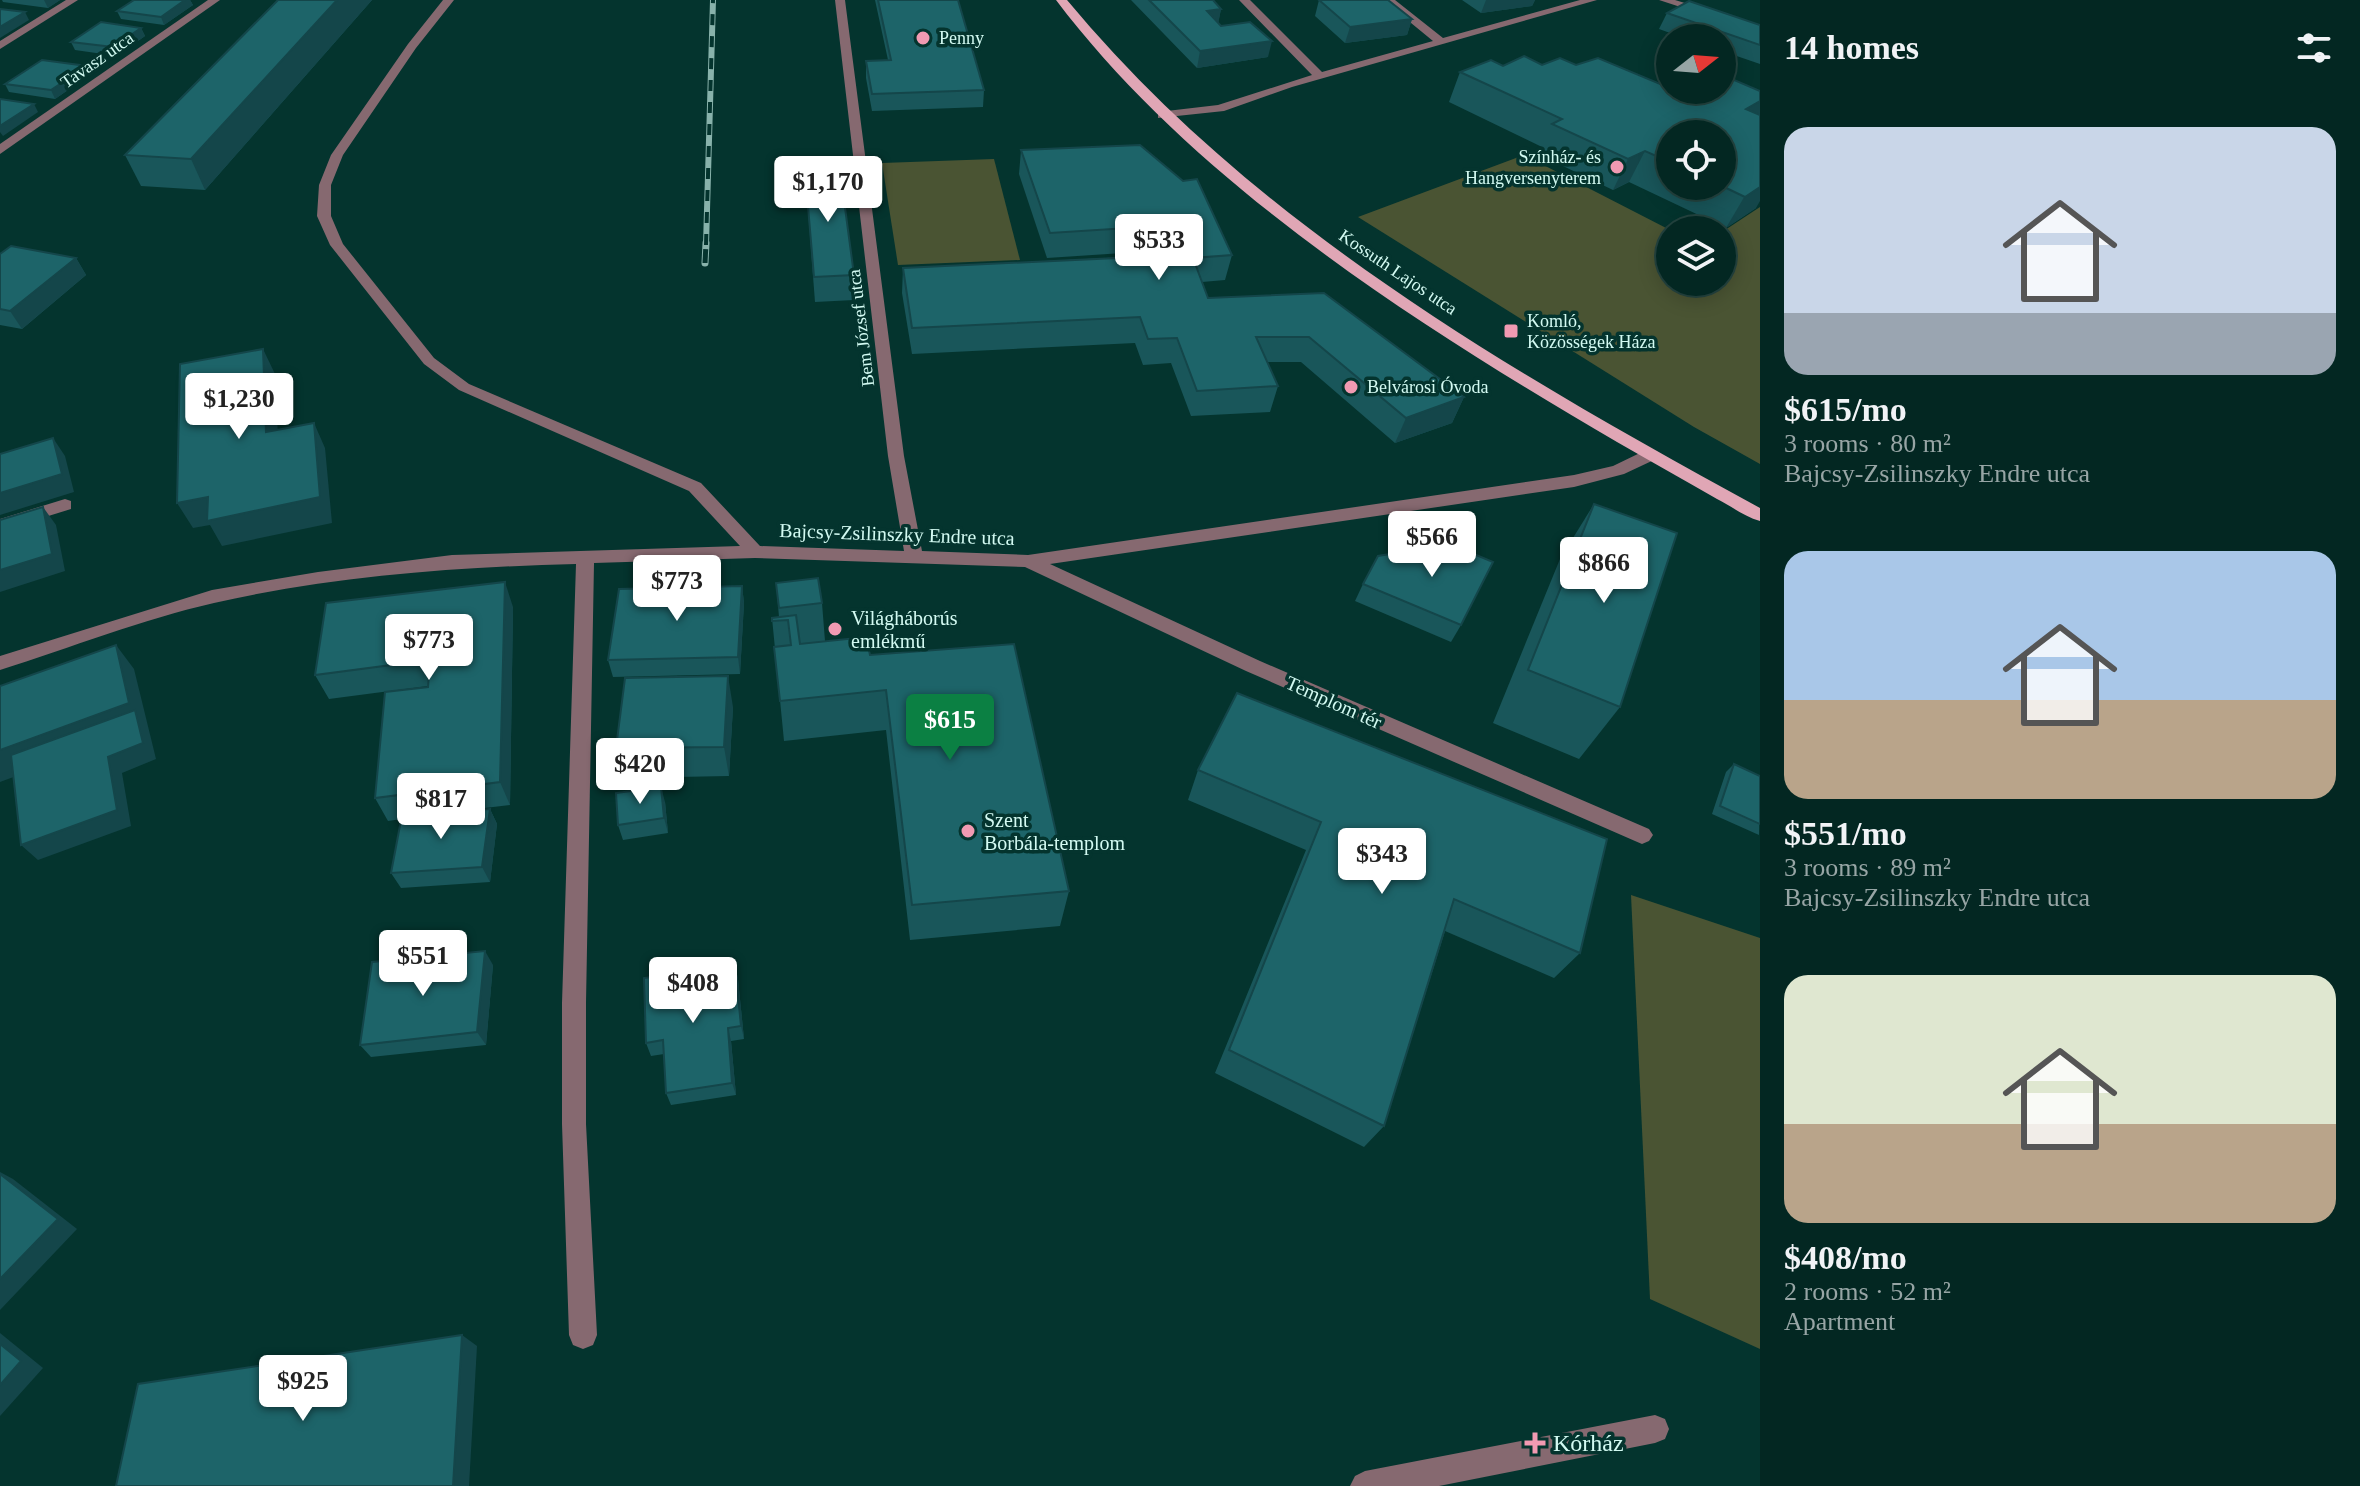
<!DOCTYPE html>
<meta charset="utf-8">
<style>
:root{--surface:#032722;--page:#0d2f2a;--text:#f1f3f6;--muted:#97a5a5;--line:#244440;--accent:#0b8043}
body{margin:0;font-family:Georgia,serif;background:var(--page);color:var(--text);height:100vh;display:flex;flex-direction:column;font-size:30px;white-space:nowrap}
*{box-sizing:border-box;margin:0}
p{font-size:26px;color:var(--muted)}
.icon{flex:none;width:44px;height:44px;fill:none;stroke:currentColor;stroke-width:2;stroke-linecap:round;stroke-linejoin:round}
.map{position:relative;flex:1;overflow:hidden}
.drawer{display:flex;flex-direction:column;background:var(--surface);width:600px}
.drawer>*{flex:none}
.needle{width:52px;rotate:73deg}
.buttons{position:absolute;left:1656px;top:24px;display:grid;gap:16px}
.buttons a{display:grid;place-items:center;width:80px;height:80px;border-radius:50%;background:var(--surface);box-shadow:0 4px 20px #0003,0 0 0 2px var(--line);font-size:40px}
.price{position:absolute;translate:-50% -68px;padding:0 18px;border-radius:8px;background:#fff;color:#222;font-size:26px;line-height:52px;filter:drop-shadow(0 2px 4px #0008)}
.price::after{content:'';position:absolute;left:50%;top:48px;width:24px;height:18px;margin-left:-12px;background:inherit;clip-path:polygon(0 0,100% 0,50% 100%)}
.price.selected{background:var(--accent);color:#fff}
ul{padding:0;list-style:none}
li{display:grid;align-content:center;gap:16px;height:424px;padding:0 24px}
li span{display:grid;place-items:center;height:248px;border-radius:24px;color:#555}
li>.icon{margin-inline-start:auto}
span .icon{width:144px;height:144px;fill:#fffc;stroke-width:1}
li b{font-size:34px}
h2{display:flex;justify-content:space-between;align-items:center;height:96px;padding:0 24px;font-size:34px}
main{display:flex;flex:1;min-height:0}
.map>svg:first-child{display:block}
.green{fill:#4a5433}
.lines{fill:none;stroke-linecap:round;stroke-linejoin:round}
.minor{fill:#866970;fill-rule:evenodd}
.major{fill:#e0a6b5;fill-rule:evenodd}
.rail-far1-casing{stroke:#88b2ab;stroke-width:6}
.rail-casing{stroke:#88b2ab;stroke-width:7}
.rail-far1{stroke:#04342e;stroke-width:4;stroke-dasharray:11;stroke-linecap:butt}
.rail{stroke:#04342e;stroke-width:5;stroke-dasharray:14;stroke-linecap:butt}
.wall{fill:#19565a;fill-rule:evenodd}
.shaded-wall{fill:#14464a}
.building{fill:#1d6469;stroke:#14464a;stroke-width:2}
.poi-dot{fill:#f19ab2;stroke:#04342e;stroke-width:3}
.labels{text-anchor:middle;stroke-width:7;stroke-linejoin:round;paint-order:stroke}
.far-poi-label{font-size:18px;fill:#d3faf2;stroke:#04342e;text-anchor:start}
.far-street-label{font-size:18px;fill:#d3faf2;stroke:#04342e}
.street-label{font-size:20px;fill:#d3faf2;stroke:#04342e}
.poi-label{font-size:20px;fill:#d3faf2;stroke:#04342e;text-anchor:start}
.near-poi-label{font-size:24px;fill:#d3faf2;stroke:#04342e;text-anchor:start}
</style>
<main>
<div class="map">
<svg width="1760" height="1486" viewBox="0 0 1760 1486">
<rect width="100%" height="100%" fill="#04342e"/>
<!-- green -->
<g class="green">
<path d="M 1524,155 L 1670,230 L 1670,282 L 1722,282 L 1722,232 L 1760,207 L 1760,464 L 1694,427 L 1358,217 Z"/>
<path d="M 994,159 L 1020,260 L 898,265 L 882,163 Z"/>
<path d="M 1631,895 L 1760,938 L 1760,1349 L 1650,1299 Z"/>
</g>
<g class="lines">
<!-- minor -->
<g class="minor">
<path d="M 66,0 L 78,0 L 0,49 L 0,41 Z"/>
<path d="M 208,0 L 220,0 L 0,154 L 0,144 Z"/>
<path d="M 443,0 L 454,0 L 416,48 L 343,155 L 331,185 L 331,216 L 343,244 L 434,358 L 469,384 L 701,483 L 760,546 L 904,551 L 888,456 L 835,0 L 845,0 L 904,456 L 922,551 L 1028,555 L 1574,475 L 1613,466 L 1644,451 L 1656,451 L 1656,459 L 1624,474 L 1574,487 L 1050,564 L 1260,661 L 1649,829 L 1653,835 L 1649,841 L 1642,844 L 1635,841 L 1246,671 L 1025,567 L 755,558 L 594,563 L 586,1003 L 586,1124 L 597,1335 L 593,1345 L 583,1349 L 573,1345 L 569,1335 L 562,1124 L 562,1003 L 576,564 C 455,567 333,576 214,603 C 143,619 70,648 0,670 L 0,656 L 212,590 L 318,572 L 452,555 L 740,546 L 689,491 L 459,390 L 424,364 L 330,245 L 317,216 L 319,185 L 331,155 L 408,44 Z"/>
<path d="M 1239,0 L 1250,0 L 1322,72 L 1433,41 L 1383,0 L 1395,0 L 1443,38 L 1580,0 L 1597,0 L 1292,87 L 1224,111 L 1158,118 L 1158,112 L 1218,105 L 1312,75 Z"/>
<path d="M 1659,0 L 1675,0 L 1760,26 L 1760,33 Z"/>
<path d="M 65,499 L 71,501 L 71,509 L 0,531 L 0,519 Z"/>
<path d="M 1655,1415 L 1665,1419 L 1669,1429 L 1665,1439 L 1655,1443 L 1439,1486 L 1350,1486 L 1355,1476 L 1365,1471 Z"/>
</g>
<!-- major -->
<path class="major" d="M 1056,0 L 1067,0 C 1251,222 1509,371 1760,508 L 1760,521 C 1745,517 1731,506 1717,499 C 1684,480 1650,461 1617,442 C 1420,327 1195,184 1056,0 Z"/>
<!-- rail-far1 casing -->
<g class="rail-far1-casing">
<path id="rail-far1" d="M 706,245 L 713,0"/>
</g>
<!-- rail casing -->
<g class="rail-casing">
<path id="rail" d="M 705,263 L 706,243"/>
</g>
<!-- rail-far1 -->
<use href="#rail-far1" class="rail-far1"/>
<!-- rail -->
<use href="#rail" class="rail"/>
</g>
<!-- wall -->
<g class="wall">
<path d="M 2,0 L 60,0 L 48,8 L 3,2 Z"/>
<path d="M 134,0 L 190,0 L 193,5 L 164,25 L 121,19 L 117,11 Z"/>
<path d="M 278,0 L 372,0 L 205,190 L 141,186 L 125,155 Z"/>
<path d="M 875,0 L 958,0 L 984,90 L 983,107 L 872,111 L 866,78 L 866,61 L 888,60 Z"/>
<path d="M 1131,0 L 1213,0 L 1221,9 L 1218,23 L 1221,26 L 1268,57 L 1197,68 Z"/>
<path d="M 1319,0 L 1412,19 L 1407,35 L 1345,43 L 1315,16 Z"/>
<path d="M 1462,0 L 1535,0 L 1532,6 L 1481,13 Z"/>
<path d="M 1667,13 L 1760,25 L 1760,64 L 1722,51 L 1722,38 L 1684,38 L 1659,29 Z"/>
<path d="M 141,28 L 145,36 L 117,56 L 75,50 L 71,42 Z"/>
<path d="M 1542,65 L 1576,65 L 1660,84 L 1756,208 L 1726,228 L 1629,182 L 1613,190 L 1538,154 L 1542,147 L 1449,102 L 1460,72 L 1503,66 ZM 1670,134 L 1722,186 L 1670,186 Z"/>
<path d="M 87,66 L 91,74 L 55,99 L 9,92 L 5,84 Z"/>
<path d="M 1021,150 L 1232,255 L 1225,280 L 1202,282 L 1208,298 L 1464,397 L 1452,423 L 1395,443 L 1301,362 L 1267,362 L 1278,386 L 1270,412 L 1191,416 L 1171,363 L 1143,365 L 1135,343 L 912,354 L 902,293 L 903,268 L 1125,257 L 1123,253 L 1047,258 L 1019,174 Z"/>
<path d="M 805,171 L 854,275 L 854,300 L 815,302 Z"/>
<path d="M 0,254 L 76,258 L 86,275 L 22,329 L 0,325 Z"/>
<path d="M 1594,504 L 1620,707 L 1579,759 L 1493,723 L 1560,559 Z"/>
<path d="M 776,583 L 822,603 L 825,641 L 870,655 L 1069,891 L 1060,926 L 910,940 L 886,730 L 784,741 L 772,618 L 779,617 Z"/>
<path d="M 1363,584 L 1461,625 L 1451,642 L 1355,601 Z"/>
<path d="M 742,586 L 744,603 L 740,674 L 613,677 L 608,660 Z"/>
<path d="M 513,607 L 510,805 L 468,810 L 490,809 L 497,824 L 490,882 L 401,888 L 391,873 L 402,819 L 388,821 L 375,798 L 428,686 L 329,699 L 315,675 Z"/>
<path d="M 1237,693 L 1580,953 L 1554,978 L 1445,931 L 1384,1126 L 1364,1147 L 1215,1073 L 1306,850 L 1188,800 L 1198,770 Z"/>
<path d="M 733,707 L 729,776 L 625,778 L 616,748 Z"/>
<path d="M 1734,764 L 1760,776 L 1759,835 L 1712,814 L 1726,772 Z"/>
<path d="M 665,802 L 668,833 L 623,840 L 618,825 Z"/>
<path d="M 493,965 L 486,1045 L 371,1057 L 360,1045 Z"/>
<path d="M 735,965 L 738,979 L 744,1039 L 731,1041 L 736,1095 L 671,1105 L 666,1093 L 664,1054 L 651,1056 L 646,1043 Z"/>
</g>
<!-- shaded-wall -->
<g class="shaded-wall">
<path d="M 44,0 L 60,0 L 48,8 Z"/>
<path d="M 185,0 L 190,0 L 193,5 L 164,25 L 161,17 Z"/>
<path d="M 337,0 L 372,0 L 205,190 L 191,159 Z"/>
<path d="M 1486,0 L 1535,0 L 1532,6 L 1481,13 Z"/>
<path d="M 1221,9 L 1218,25 L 1207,11 Z"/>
<path d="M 25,12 L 29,20 L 0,38 L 0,27 Z"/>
<path d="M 1412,19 L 1407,35 L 1345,43 L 1350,27 Z"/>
<path d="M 141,28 L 145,36 L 117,56 L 113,47 Z"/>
<path d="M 1272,41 L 1268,57 L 1197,68 L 1200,51 Z"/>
<path d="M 87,66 L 91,74 L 55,99 L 51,90 Z"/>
<path d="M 1760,101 L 1760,115 L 1746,109 Z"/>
<path d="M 34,104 L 38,112 L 3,136 L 0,132 L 0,126 Z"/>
<path d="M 1645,151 L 1629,182 L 1613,190 L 1628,159 Z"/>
<path d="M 1760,170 L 1760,201 L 1756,208 L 1726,228 Z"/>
<path d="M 76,258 L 86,275 L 22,329 L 10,311 Z"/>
<path d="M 263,349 L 275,374 L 279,457 L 266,432 Z"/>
<path d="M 1464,397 L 1452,423 L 1395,443 L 1406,418 Z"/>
<path d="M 314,423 L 325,448 L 332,523 L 222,546 L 210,525 L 193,528 L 177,503 Z"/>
<path d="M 53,438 L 65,456 L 74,492 L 0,515 L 0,493 Z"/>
<path d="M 43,507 L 56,525 L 65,571 L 0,592 L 0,570 Z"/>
<path d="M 505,582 L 513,607 L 510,805 L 500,782 Z"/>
<path d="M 742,586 L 744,603 L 740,674 L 738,657 Z"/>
<path d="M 116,645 L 134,669 L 156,759 L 122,773 L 131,826 L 38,860 L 21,845 L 108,757 L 140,730 L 0,782 L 0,750 Z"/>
<path d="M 728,676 L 733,707 L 729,776 L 724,747 Z"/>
<path d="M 661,787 L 665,802 L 668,833 L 664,818 Z"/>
<path d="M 490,809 L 497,824 L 490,882 L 482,867 Z"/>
<path d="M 485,951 L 493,965 L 486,1045 L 477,1032 Z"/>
<path d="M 735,965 L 738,979 L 744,1039 L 741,1026 Z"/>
<path d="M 728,1028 L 731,1041 L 736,1095 L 732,1083 Z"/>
<path d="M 0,1172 L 13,1179 L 77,1229 L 0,1310 Z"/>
<path d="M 0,1333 L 43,1368 L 0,1416 Z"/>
<path d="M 462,1335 L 477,1346 L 469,1486 L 453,1486 Z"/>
</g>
<!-- building -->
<g class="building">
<path d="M 134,0 L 185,0 L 161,17 L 117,11 Z"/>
<path d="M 278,0 L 337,0 L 191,159 L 125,155 Z"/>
<path d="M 878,0 L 958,0 L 984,90 L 872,94 L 866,61 L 891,60 Z"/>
<path d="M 1149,0 L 1213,0 L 1221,9 L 1207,11 L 1221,26 L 1250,22 L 1272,41 L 1200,51 Z"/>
<path d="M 1319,0 L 1388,0 L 1412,19 L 1350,27 Z"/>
<path d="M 1689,1 L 1760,25 L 1760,45 L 1667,13 Z"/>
<path d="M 0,9 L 25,12 L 0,27 Z"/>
<path d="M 101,22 L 141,28 L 113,47 L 71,42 Z"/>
<path d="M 1524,56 L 1542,65 L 1560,58 L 1576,65 L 1598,58 L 1660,84 L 1670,80 L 1670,90 L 1722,90 L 1722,77 L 1725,76 L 1760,91 L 1760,101 L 1746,109 L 1760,115 L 1760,187 L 1745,197 L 1722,186 L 1722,134 L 1670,134 L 1670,162 L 1645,151 L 1628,159 L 1552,124 L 1562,119 L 1460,72 L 1491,60 L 1503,66 Z"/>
<path d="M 42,60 L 87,66 L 51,90 L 5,84 Z"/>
<path d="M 0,99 L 34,104 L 0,126 Z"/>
<path d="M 1140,145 L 1183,181 L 1197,179 L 1232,255 L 1193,258 L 1208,298 L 1324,293 L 1464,397 L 1406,418 L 1309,337 L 1256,337 L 1278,386 L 1197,391 L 1177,338 L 1148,339 L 1140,317 L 912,328 L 903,268 L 1138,257 L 1128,228 L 1050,233 L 1021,150 Z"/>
<path d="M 840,170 L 854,275 L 814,277 L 805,171 Z"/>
<path d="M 11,246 L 76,258 L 10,311 L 0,309 L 0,254 Z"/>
<path d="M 263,349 L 266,432 L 314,423 L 320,497 L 207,521 L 208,497 L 177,503 L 180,364 Z"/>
<path d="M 53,438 L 62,474 L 0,493 L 0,454 Z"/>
<path d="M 1594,504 L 1677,533 L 1620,707 L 1528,670 Z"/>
<path d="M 43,507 L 52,554 L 0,570 L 0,520 Z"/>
<path d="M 1450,544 L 1493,562 L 1461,625 L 1363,584 L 1378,556 Z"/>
<path d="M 818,578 L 822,603 L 779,608 L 776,583 Z"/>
<path d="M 505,582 L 500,782 L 375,798 L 385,692 L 428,687 L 430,660 L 315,675 L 326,603 Z"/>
<path d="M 742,586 L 738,657 L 608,660 L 619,589 Z"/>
<path d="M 796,615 L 800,644 L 866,637 L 870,655 L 1014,644 L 1069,891 L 912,905 L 886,690 L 780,701 L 774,647 L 791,645 L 788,620 L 772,621 L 772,618 Z"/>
<path d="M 116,645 L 129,703 L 0,750 L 0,686 Z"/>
<path d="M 728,676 L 724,747 L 616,748 L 625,678 Z"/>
<path d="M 1237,693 L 1607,839 L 1580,953 L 1454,899 L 1384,1126 L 1229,1050 L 1321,822 L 1198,770 Z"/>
<path d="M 135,710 L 143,743 L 108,757 L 117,810 L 21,845 L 11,755 Z"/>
<path d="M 1734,764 L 1760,776 L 1760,824 L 1720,806 Z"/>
<path d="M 661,787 L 664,818 L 618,825 L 616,793 Z"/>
<path d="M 490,809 L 482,867 L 391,873 L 402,815 Z"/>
<path d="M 485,951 L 477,1032 L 360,1045 L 372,962 Z"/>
<path d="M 735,965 L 741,1026 L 728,1028 L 732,1083 L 666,1093 L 663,1040 L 646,1043 L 644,978 Z"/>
<path d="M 0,1174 L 58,1219 L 0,1279 Z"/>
<path d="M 462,1335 L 453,1486 L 116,1486 L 138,1384 Z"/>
<path d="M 0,1344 L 21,1361 L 0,1385 Z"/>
</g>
<!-- markers -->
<g class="poi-dot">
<circle cx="923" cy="38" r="8"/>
<circle cx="1617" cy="167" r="8"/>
<rect x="1503" y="323" width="16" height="16" rx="4"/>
<circle cx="1351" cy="387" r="8"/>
<circle cx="835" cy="629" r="8"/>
<circle cx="968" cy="831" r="8"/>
<path d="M1531 1431h8v8h8v8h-8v8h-8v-8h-8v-8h8z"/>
</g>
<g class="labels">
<!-- far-poi labels -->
<g class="far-poi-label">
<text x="939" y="44">Penny</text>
<text x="1601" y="163" text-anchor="end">Színház- és<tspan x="1601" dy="21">Hangversenyterem</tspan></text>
<text x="1527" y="327">Komló,<tspan x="1527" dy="21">Közösségek Háza</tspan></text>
<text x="1367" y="393">Belvárosi Óvoda</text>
</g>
<!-- far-street labels -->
<g class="far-street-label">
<text transform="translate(97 60) rotate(-35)" y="6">Tavasz utca</text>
<text transform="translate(1398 272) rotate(34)" y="6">Kossuth Lajos utca</text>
<text transform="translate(861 328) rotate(-97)" y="6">Bem József utca</text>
</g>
<!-- street labels -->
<g class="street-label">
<text transform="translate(897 534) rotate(2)" y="7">Bajcsy-Zsilinszky Endre utca</text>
<text transform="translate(1334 702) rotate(24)" y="7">Templom tér</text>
</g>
<!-- poi labels -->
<g class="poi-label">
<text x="851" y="625">Világháborús<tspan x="851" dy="23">emlékmű</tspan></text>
<text x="984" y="827">Szent<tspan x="984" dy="23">Borbála-templom</tspan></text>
</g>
<!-- near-poi labels -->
<g class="near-poi-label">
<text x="1553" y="1451">Kórház</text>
</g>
</g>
</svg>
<div class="buttons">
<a><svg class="needle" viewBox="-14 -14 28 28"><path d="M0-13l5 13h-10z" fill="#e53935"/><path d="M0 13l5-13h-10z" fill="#97a5a5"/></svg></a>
<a><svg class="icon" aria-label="locate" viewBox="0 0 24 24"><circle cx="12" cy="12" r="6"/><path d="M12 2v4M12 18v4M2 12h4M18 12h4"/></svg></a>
<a><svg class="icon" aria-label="layers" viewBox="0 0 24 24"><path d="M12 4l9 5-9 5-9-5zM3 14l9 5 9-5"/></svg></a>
</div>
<b class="price" style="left:828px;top:224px">$1,170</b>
<b class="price" style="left:1159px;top:282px">$533</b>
<b class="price" style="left:239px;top:441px">$1,230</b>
<b class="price" style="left:1432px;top:579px">$566</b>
<b class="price" style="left:1604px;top:605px">$866</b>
<b class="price" style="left:677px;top:623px">$773</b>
<b class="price" style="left:429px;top:682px">$773</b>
<b class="price selected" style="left:950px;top:762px">$615</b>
<b class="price" style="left:640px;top:806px">$420</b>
<b class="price" style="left:441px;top:841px">$817</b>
<b class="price" style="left:1382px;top:896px">$343</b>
<b class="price" style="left:423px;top:998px">$551</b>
<b class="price" style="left:693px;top:1025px">$408</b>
<b class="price" style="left:303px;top:1423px">$925</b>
</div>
<section class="drawer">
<h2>14 homes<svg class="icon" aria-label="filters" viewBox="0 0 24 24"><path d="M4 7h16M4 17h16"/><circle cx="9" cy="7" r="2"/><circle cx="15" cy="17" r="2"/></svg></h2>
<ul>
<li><span style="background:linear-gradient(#c9d6e8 75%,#9aa5b1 0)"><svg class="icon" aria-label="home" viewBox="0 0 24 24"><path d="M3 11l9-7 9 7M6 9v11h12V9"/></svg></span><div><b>$615/mo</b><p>3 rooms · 80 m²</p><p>Bajcsy-Zsilinszky Endre utca</p></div></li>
<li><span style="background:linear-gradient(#a9c7e8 60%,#b9a48a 0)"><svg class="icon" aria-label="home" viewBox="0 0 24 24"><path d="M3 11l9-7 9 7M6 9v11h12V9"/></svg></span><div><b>$551/mo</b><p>3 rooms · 89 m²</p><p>Bajcsy-Zsilinszky Endre utca</p></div></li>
<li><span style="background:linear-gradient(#dfe7d0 60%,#b9a48a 0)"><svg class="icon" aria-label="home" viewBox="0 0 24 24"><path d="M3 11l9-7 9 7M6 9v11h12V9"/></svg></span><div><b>$408/mo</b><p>2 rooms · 52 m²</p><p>Apartment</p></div></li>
</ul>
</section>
</main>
